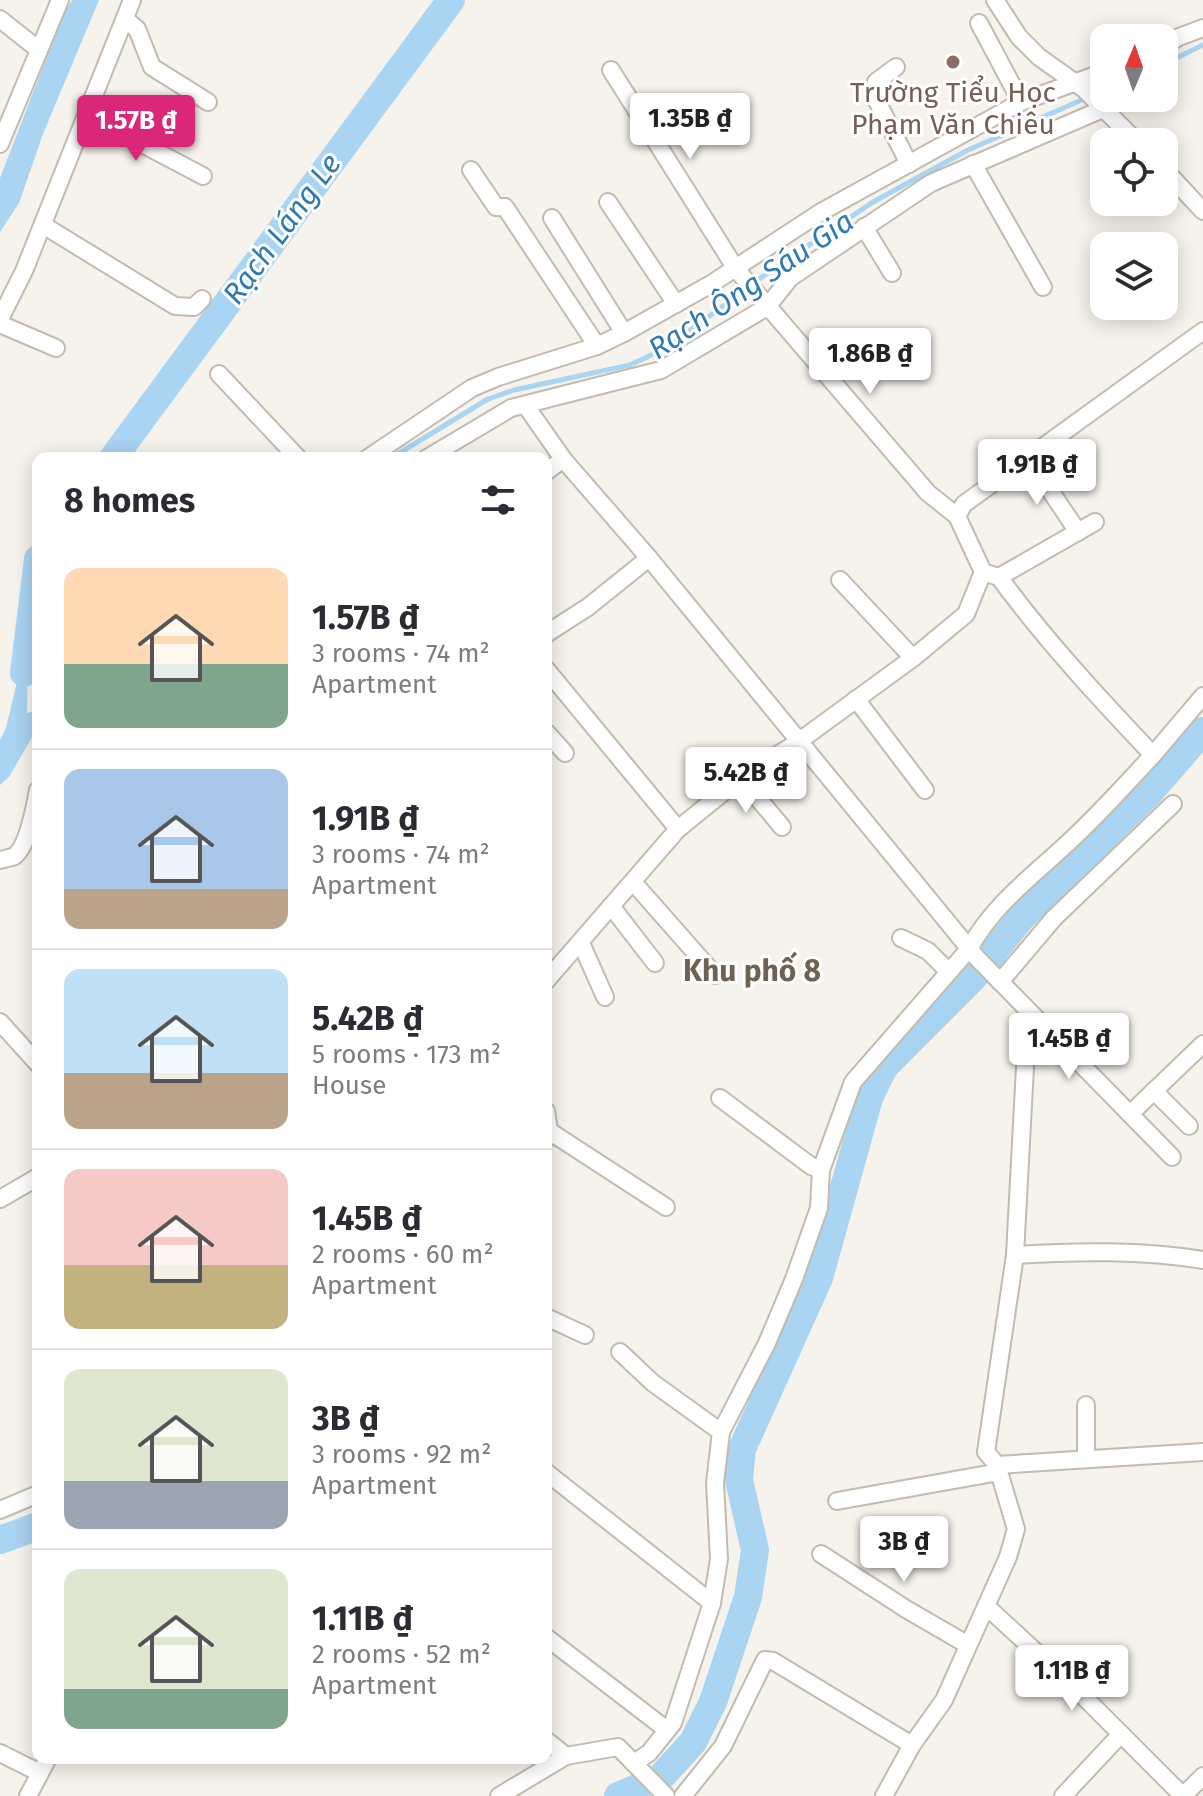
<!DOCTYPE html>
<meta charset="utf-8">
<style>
:root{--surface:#fff;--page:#f7f7f7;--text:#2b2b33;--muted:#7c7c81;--line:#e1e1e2;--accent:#db2777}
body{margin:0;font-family:"Fira Sans",sans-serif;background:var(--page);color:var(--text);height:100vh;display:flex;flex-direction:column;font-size:30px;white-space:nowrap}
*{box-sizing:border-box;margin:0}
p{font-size:26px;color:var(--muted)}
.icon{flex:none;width:44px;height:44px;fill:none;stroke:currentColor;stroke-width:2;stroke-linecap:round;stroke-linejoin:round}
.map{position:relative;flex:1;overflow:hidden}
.details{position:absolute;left:32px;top:452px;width:520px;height:1312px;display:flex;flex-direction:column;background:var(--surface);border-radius:16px;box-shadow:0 4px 20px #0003}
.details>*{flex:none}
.needle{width:52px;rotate:2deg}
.tools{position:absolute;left:1090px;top:24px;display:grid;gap:16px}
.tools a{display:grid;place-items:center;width:88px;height:88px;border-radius:16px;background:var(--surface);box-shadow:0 4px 20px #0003;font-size:40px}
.price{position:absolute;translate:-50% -68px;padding:0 18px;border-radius:8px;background:#fff;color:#222;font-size:26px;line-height:52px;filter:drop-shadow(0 2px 4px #0008)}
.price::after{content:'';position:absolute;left:50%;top:48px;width:24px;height:18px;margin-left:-12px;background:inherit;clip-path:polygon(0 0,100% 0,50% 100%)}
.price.current{background:var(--accent);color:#fff}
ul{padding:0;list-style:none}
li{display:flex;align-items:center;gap:24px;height:200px;padding:0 32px}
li+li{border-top:2px solid var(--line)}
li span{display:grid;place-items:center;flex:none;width:224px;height:160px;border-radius:16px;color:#555}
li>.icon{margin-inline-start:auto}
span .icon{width:96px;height:96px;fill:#fffc;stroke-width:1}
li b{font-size:34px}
h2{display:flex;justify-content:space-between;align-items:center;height:96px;padding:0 32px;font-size:34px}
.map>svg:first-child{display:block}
.water{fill:#a9d4f2}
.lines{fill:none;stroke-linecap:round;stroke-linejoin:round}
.stream{stroke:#a9d4f2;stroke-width:5}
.river{stroke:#a9d4f2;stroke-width:28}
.minor-casing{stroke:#c2bbae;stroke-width:20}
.minor{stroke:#fff;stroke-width:16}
.education-dot{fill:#8d6e63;stroke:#fff;stroke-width:3}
.labels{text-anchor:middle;stroke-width:6;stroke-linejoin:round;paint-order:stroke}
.education-label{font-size:28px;fill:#785e54;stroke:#fff}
.water-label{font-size:30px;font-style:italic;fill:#2e7ab2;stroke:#fff}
.neighbourhood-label{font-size:30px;font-weight:bold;fill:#6e6250;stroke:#fff}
</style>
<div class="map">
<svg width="1203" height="1796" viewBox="0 0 1203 1796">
<rect width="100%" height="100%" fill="#f6f3ec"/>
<!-- water -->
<g class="water">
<path d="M 72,0 L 99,0 L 43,134 L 19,203 L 0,232 L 0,178 L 63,15 Z"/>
<path d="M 28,636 L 27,713 L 38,710 L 38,727 L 9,777 L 0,785 L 0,740 L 6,728 Z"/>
</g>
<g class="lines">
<!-- stream -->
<g class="stream">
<path d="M 1164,64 L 1203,45"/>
<path d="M 391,458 L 488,399 L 514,390 L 630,365 L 668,347 L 762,277 L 873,202 L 966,151 L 1104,90"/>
</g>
<!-- river -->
<g class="river">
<path d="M 113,458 L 451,0"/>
<path d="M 24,673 L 38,559"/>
<path d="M 0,1540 L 38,1526"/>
<path d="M 663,1775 L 693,1742 L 713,1702 L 748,1597 L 755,1550 L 739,1480 L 742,1449 L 819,1278 L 869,1098 L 884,1067 L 973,978 L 1020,919 L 1149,793 L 1203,731"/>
<path d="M 618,1796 L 639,1787"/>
</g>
<!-- minor casing -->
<g class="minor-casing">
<g id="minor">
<path d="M 995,0 L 1019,37 L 1039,57 L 1084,89 L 1137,142"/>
<path d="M 0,19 L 39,50"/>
<path d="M 125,19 L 137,29 L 152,67 L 208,102"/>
<path d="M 979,23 L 1021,102"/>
<path d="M 1164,46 L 1179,37 L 1203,28"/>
<path d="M 896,67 L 876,82 L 874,91 L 877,101 L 909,164"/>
<path d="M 611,70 L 736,269 L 928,493 L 957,516"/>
<path d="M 87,115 L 203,176"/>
<path d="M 0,144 L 60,0"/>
<path d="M 973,164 L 1043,287"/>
<path d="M 1164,169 L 1203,211"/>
<path d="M 471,170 L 496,207 L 505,207 L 597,346"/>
<path d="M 608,202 L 676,304"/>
<path d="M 552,218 L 624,333"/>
<path d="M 43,225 L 175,306 L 194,307 L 202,299"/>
<path d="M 864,227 L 892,273"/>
<path d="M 0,319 L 24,271 L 132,0"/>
<path d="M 0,324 L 56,348"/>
<path d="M 219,374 L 298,458"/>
<path d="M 526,406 L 563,459 L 649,558 L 977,958 L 1172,1157"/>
<path d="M 368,458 L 472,388 L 498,377 L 597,346 L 624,333 L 711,284 L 821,212 L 1021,102 L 1104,72"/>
<path d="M 427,458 L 511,408 L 661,370 L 767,307 L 790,278 L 931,183 L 1105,108"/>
<path d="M 1029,459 L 1078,532"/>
<path d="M 546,472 L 563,459"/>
<path d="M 989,574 L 999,577 L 1095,522"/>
<path d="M 840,580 L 913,658"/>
<path d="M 546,634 L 588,607 L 649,558"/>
<path d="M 546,669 L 678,829"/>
<path d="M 856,699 L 925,790"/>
<path d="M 546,732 L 565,753"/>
<path d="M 1153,755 L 1203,696"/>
<path d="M 741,778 L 782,827"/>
<path d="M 0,860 C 1,860 11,857 13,857 C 28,848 35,806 38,790"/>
<path d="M 633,882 L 715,975"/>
<path d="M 611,906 L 655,963"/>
<path d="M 901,938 L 928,951 L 948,971"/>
<path d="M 581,943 L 605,997"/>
<path d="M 546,981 L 678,829 L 741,778 L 798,742 L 913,658 L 966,614 L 983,572 L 957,516 L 964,504 L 1203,331"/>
<path d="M 1000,982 L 1054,918 L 1173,804"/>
<path d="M 0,1022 L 38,1064"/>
<path d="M 1154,1091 L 1189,1126"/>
<path d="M 720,1098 L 811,1166 L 821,1170"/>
<path d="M 546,1111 L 549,1131 L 546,1139"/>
<path d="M 1130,1114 L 1203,1044"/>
<path d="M 549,1131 L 666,1207"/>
<path d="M 0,1199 L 38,1177"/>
<path d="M 1015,1255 C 1078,1251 1141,1250 1203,1260"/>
<path d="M 546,1317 L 585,1335"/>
<path d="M 620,1352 L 653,1383 L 721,1432"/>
<path d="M 1086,1459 L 1086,1405"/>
<path d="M 997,1465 L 1203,1452"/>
<path d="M 546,1472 L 712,1603"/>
<path d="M 837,1501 L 999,1472"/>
<path d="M 0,1510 L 38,1494"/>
<path d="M 821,1554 L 906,1609 L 968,1645"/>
<path d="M 986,1606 L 1075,1688 L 1183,1796"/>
<path d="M 546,1637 L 667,1730"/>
<path d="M 546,1740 L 566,1756"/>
<path d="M 0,1753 L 40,1773"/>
<path d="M 634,1763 L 649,1753 L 673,1723 L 712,1603 L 719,1559 L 715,1483 L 721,1432 L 767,1343 L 794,1279 L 819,1208 L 821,1170 L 853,1082 L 969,949 C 994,903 1034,875 1071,840 C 1100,813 1126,784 1153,755 C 1099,698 1046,641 999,577"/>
<path d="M 28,1796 L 48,1758"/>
<path d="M 499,1796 L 566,1756 L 618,1747 L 666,1796"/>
<path d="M 683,1796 L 723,1746 L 765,1660 L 773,1661 L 912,1745"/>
<path d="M 884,1796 L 912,1745 L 944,1700 L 1008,1557 L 1016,1529 L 997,1465 L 986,1452 L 1015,1255 L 1028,1011"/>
<path d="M 1063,1796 L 1121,1734"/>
<path d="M 1183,1796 L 1203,1776"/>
</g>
</g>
<!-- minor -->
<use href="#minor" class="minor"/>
</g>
<!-- markers -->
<circle class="education-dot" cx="953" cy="62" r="8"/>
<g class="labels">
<!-- education labels -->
<g class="education-label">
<text x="953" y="102">Trường Tiểu Học<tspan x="953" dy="32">Phạm Văn Chiêu</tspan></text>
</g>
<!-- water labels -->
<g class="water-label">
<text transform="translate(282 229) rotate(-54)" y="10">Rạch Láng Le</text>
<text transform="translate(751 285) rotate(-34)" y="10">Rạch Ông Sáu Gia</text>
</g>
<!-- neighbourhood labels -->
<g class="neighbourhood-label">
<text x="752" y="981">Khu phố 8</text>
</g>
</g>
</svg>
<div class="tools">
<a><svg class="needle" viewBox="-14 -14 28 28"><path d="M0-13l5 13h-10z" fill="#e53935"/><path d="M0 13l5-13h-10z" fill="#7c7c81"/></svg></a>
<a><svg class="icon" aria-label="locate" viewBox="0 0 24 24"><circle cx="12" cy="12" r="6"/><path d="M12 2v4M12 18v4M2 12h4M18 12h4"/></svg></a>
<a><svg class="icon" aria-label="layers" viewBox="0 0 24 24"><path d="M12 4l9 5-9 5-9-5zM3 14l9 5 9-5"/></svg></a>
</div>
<b class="price" style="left:690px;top:161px">1.35B ₫</b>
<b class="price current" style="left:136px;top:163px">1.57B ₫</b>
<b class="price" style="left:870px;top:396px">1.86B ₫</b>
<b class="price" style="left:1037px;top:507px">1.91B ₫</b>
<b class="price" style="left:746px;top:815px">5.42B ₫</b>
<b class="price" style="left:1069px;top:1081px">1.45B ₫</b>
<b class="price" style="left:904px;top:1584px">3B ₫</b>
<b class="price" style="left:1072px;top:1713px">1.11B ₫</b>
<section class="details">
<h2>8 homes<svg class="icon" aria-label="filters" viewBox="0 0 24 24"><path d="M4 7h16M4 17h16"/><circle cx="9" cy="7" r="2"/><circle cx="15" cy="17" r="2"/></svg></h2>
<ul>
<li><span style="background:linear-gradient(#ffd9b3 60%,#7fa58c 0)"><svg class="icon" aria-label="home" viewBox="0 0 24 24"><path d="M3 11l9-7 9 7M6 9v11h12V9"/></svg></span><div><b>1.57B ₫</b><p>3 rooms · 74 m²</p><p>Apartment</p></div></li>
<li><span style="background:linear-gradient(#a9c7e8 75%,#b9a48a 0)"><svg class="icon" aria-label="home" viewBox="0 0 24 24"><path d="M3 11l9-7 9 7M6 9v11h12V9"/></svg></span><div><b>1.91B ₫</b><p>3 rooms · 74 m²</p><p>Apartment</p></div></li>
<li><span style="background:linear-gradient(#bfe0f5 65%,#b9a48a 0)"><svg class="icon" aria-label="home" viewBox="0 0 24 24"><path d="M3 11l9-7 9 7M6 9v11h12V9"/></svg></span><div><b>5.42B ₫</b><p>5 rooms · 173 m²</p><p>House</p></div></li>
<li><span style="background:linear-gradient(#f6c9c9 60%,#c2b280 0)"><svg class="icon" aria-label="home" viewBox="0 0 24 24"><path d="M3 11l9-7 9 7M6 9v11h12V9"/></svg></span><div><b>1.45B ₫</b><p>2 rooms · 60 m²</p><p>Apartment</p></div></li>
<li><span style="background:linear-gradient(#dfe7d0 70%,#9aa5b1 0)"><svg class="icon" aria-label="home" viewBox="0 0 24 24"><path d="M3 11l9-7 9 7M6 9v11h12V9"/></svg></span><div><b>3B ₫</b><p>3 rooms · 92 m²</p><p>Apartment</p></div></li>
<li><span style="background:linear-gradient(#dfe7d0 75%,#7fa58c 0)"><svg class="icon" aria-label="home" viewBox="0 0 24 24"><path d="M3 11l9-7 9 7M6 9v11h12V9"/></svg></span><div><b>1.11B ₫</b><p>2 rooms · 52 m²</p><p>Apartment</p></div></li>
</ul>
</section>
</div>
